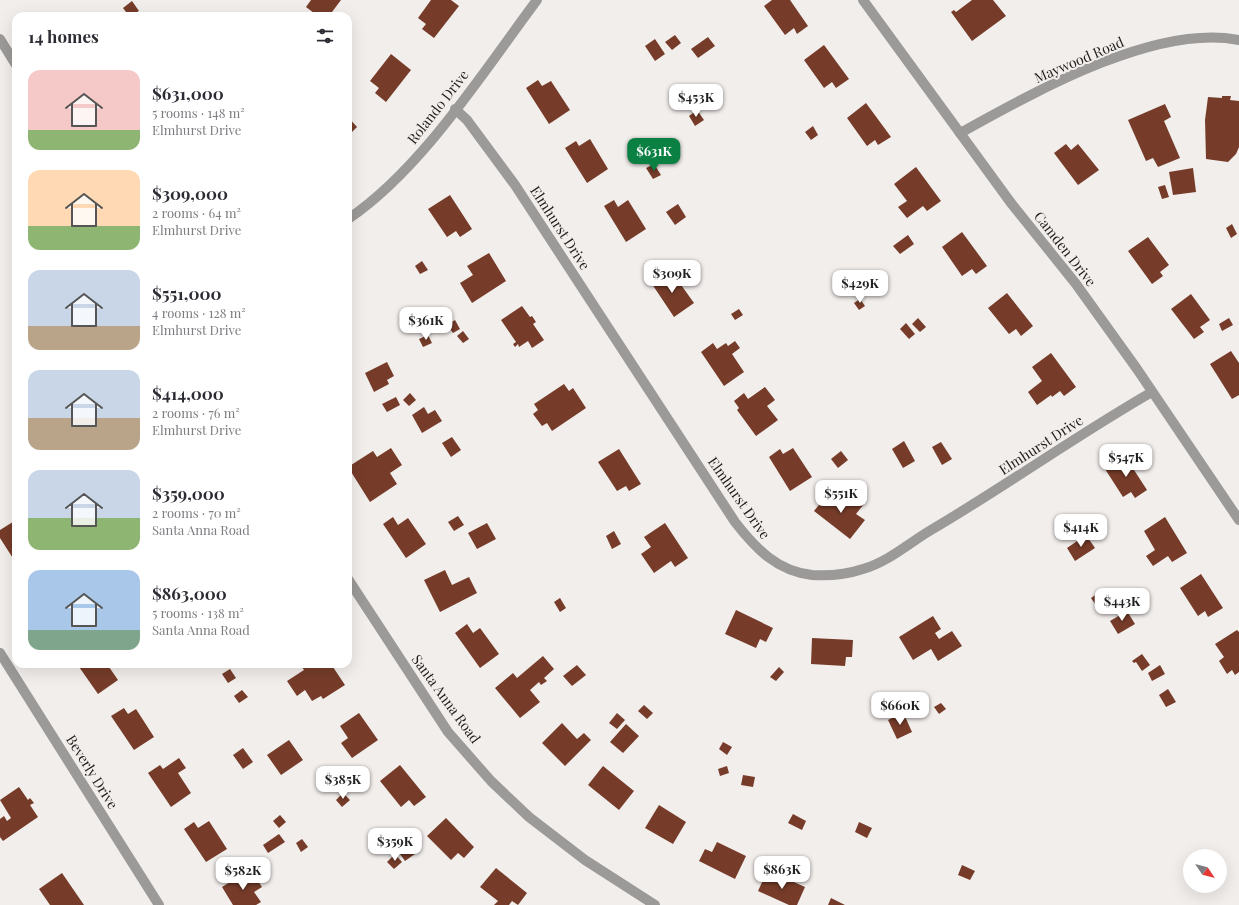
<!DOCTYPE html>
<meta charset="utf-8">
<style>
:root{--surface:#fff;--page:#f2f2f3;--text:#2b2b33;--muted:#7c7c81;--accent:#0b8043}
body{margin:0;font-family:"Playfair Display",serif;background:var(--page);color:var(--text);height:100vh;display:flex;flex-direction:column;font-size:15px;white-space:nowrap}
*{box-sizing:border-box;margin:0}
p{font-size:13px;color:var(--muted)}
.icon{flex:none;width:22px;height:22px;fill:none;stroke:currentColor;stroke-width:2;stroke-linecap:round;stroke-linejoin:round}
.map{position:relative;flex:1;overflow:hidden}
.side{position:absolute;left:12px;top:12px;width:340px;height:656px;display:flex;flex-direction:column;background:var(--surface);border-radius:12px;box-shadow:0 4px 16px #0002}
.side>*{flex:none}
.needle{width:26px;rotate:125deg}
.buttons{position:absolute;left:1183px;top:849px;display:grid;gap:8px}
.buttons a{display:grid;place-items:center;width:44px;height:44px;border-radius:50%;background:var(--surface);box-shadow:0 4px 16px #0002;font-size:20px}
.price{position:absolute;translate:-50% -34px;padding:0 9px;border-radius:8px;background:#fff;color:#222;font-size:13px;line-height:26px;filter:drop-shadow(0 1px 2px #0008)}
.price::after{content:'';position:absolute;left:50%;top:24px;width:12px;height:9px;margin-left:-6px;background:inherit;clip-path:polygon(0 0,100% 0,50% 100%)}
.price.current{background:var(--accent);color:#fff}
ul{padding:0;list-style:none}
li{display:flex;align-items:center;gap:12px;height:100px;padding:0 16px}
li span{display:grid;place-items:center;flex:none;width:112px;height:80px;border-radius:12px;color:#555}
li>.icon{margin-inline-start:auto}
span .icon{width:48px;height:48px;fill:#fffc;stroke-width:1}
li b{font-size:17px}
h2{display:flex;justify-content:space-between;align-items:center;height:48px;padding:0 16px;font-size:17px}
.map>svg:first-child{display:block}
.building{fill:#763c29}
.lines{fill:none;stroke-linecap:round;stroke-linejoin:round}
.minor{stroke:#9b9a99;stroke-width:10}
.labels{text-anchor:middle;stroke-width:4;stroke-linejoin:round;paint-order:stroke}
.street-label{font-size:14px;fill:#1d1c1b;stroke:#f2eeec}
</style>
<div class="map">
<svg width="1239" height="905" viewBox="0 0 1239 905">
<rect width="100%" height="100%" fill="#f2eeec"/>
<!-- building -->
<g class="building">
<path d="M 311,0 L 341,0 L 329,16 L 318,16 L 306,7 Z"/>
<path d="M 431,0 L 451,0 L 459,6 L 434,38 L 422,29 L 426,24 L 418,18 Z"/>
<path d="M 772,0 L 790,0 L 808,26 L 797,34 L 794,28 L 785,35 L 764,6 Z"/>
<path d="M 972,0 L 993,0 L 1006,16 L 972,41 L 951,12 L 954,10 L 956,12 Z"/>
<path d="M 132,1 L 139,11 L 129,16 L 123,8 Z"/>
<path d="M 675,35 L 681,43 L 672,50 L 665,42 Z"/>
<path d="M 708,37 L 715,46 L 698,58 L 691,49 Z"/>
<path d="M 655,39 L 665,54 L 655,61 L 645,46 Z"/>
<path d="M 824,45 L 849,79 L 836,88 L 832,82 L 824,88 L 804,60 Z"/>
<path d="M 391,54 L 411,70 L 386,102 L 375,93 L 379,88 L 370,81 Z"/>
<path d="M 538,80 L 542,86 L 551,81 L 570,110 L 549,124 L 526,88 Z"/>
<path d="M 1222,96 L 1231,96 L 1230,100 L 1239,101 L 1239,147 L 1236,154 L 1228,162 L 1206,159 L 1205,120 L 1208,97 L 1222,98 Z"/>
<path d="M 866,103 L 891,137 L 878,145 L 875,140 L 867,146 L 847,118 Z"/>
<path d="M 1165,104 L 1171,117 L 1164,121 L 1180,158 L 1158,167 L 1153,158 L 1146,161 L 1128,120 Z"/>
<path d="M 697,110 L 704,120 L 695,126 L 689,116 Z"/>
<path d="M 348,117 L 357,127 L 348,136 Z"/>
<path d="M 813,126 L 818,135 L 811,140 L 805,132 Z"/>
<path d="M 590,139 L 608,169 L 587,183 L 565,148 L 576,141 L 579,146 Z"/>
<path d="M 1066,144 L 1071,150 L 1078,144 L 1099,170 L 1078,185 L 1054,153 Z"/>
<path d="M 654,164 L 661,175 L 653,179 L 646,168 Z"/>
<path d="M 916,167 L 941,201 L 927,211 L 923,206 L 907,218 L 898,207 L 907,201 L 894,184 Z"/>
<path d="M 1193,168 L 1196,192 L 1173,195 L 1169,172 Z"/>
<path d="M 1165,185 L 1169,197 L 1162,199 L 1158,187 Z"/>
<path d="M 450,195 L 472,229 L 460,237 L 456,231 L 447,237 L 428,209 Z"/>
<path d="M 614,200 L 618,207 L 628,200 L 646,229 L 626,242 L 604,206 Z"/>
<path d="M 678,204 L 686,217 L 675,225 L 666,212 Z"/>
<path d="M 1232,224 L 1237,234 L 1231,238 L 1226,228 Z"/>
<path d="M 962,232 L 987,266 L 976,274 L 972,269 L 962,276 L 942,247 Z"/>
<path d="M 908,235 L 914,244 L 900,254 L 893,246 Z"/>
<path d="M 1148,237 L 1169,265 L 1160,272 L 1163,276 L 1152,284 L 1128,251 Z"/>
<path d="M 489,253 L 506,281 L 472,303 L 460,283 L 473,275 L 467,266 Z"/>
<path d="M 422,261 L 428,270 L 420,274 L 415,266 Z"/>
<path d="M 661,273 L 667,280 L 674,275 L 694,303 L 674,317 L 650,281 Z"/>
<path d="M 1007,293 L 1033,326 L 1021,336 L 1016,329 L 1009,334 L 988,308 Z"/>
<path d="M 1191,294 L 1210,320 L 1200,327 L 1204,332 L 1194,339 L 1171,309 Z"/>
<path d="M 860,299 L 865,306 L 859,310 L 854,303 Z"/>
<path d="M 522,306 L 530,317 L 532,316 L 536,322 L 533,324 L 544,340 L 532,348 L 528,341 L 519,347 L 518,344 L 515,347 L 513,344 L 516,342 L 501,320 Z"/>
<path d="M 739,309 L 743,315 L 735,320 L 731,314 Z"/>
<path d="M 918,318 L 926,327 L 920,332 L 912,324 Z"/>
<path d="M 1229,318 L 1233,325 L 1222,331 L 1219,324 Z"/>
<path d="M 455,320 L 460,329 L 453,333 L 447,325 Z"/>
<path d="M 906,323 L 915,334 L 909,339 L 900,329 Z"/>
<path d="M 463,331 L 469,339 L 463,343 L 457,336 Z"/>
<path d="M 428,335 L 432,343 L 423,347 L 419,339 Z"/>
<path d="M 735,341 L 740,348 L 732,354 L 744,372 L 724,386 L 701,352 L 713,343 L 717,349 L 726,343 L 728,346 Z"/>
<path d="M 1231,351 L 1239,363 L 1239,395 L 1232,399 L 1210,364 Z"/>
<path d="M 1051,353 L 1076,387 L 1064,396 L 1060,391 L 1052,397 L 1051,395 L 1037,405 L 1028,392 L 1042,381 L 1032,367 Z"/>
<path d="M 387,362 L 394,376 L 387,380 L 389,384 L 374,392 L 365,373 Z"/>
<path d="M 564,384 L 569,391 L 573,388 L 586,408 L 552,431 L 547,423 L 542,426 L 533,414 L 538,410 L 534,404 Z"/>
<path d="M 765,387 L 775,400 L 767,406 L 778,420 L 756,436 L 737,410 L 739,408 L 734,401 L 744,393 L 748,399 Z"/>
<path d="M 410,393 L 416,400 L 409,406 L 403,400 Z"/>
<path d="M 396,397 L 400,405 L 387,412 L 382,404 Z"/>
<path d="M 424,407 L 428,414 L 435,410 L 442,421 L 422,433 L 412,415 Z"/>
<path d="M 452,437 L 461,450 L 451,457 L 442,443 Z"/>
<path d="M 904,441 L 915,461 L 903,468 L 892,449 Z"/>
<path d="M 941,442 L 952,459 L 942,465 L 932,447 Z"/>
<path d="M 391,448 L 402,465 L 390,473 L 397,484 L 370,502 L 348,467 L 373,451 L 377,457 Z"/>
<path d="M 793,448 L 812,477 L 790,491 L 769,457 L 780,449 L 783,454 Z"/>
<path d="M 619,449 L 641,484 L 629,491 L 626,486 L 617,491 L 598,462 Z"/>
<path d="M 841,451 L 848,460 L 838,468 L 831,459 Z"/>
<path d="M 1125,456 L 1147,490 L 1135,498 L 1131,492 L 1123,497 L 1105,469 Z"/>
<path d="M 831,490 L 849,505 L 855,497 L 864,504 L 856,514 L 865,520 L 850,539 L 814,511 Z"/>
<path d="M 458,516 L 464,525 L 454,531 L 448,522 Z"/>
<path d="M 393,517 L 398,525 L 408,518 L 426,544 L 406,558 L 383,524 Z"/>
<path d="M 1165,517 L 1187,553 L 1172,562 L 1168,556 L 1153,566 L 1146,556 L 1155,550 L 1144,531 Z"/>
<path d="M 16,520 L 16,563 L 0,538 L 0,530 Z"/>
<path d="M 487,523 L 496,539 L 477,549 L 468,533 Z"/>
<path d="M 665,523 L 688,558 L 675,567 L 671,561 L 654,573 L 641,554 L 651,547 L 644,537 Z"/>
<path d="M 614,531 L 621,544 L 612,549 L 606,536 Z"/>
<path d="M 1086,535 L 1095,548 L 1075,561 L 1067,548 Z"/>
<path d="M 445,570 L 452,585 L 469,577 L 477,593 L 440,612 L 424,580 Z"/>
<path d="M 1201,574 L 1223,608 L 1208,617 L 1205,611 L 1198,616 L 1180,588 Z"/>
<path d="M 1100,592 L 1109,605 L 1100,611 L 1091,598 Z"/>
<path d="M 560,598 L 566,608 L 560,612 L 554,602 Z"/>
<path d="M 736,610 L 773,628 L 766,642 L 760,639 L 756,648 L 725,634 Z"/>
<path d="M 1127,611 L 1135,624 L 1118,634 L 1110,621 Z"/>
<path d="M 933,616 L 941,629 L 935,633 L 939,639 L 952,631 L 962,646 L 938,661 L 931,649 L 913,660 L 899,637 Z"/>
<path d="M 467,624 L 473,633 L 480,628 L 499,654 L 480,668 L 455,633 Z"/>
<path d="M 1237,630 L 1239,632 L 1239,672 L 1235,675 L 1232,670 L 1227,674 L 1219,661 L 1224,657 L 1215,644 Z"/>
<path d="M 812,638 L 853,640 L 852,657 L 846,657 L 845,666 L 811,664 Z"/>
<path d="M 1142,654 L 1150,665 L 1142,671 L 1136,662 L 1134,663 L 1132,661 Z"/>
<path d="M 543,656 L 554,669 L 544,678 L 547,681 L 541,685 L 539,682 L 530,690 L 540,702 L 520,718 L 495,688 L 513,673 L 517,678 Z"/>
<path d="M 77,664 L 107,664 L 118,680 L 98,694 Z"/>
<path d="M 300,664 L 331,664 L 345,685 L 323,699 L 321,696 L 312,701 L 305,690 L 297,696 L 287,681 L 304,670 Z"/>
<path d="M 577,665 L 586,675 L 572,686 L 563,676 Z"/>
<path d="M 1160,665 L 1165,674 L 1152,681 L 1148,673 Z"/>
<path d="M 779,667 L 784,672 L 776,681 L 770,677 Z"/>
<path d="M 230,669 L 236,678 L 228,683 L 222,674 Z"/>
<path d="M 1168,689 L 1176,702 L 1166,707 L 1159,695 Z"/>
<path d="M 242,690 L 248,697 L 239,703 L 234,696 Z"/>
<path d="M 941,703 L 946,709 L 939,714 L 934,707 Z"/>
<path d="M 644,705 L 653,713 L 647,719 L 638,711 Z"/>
<path d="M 124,708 L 128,714 L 136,709 L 154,737 L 134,750 L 111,716 Z"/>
<path d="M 903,712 L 912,732 L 897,739 L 888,720 Z"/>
<path d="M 359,713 L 378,740 L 352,758 L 341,743 L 348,738 L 340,726 Z"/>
<path d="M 617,713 L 625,720 L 617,729 L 609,723 Z"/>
<path d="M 562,723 L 577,739 L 584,733 L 591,740 L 565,766 L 542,743 Z"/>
<path d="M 626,724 L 639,736 L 623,753 L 610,742 Z"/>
<path d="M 289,740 L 303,760 L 281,775 L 267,755 Z"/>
<path d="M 723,742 L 732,747 L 727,755 L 719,749 Z"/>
<path d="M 243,748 L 253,762 L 243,769 L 233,755 Z"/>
<path d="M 179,758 L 186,768 L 178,773 L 191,793 L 171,807 L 148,773 L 160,765 L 163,769 Z"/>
<path d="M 400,765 L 426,797 L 414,806 L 409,800 L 401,807 L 380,781 Z"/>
<path d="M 603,766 L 634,791 L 619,810 L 588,785 Z"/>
<path d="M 727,766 L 729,773 L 720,776 L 718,769 Z"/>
<path d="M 743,775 L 755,777 L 753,787 L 741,785 Z"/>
<path d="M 19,787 L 28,800 L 30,798 L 34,803 L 30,805 L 38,817 L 3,841 L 0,837 L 0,819 L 4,816 L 7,821 L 11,818 L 0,800 Z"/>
<path d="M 343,793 L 350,800 L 342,807 L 336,800 Z"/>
<path d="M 659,805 L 686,822 L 673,844 L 645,828 Z"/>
<path d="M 793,814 L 806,821 L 802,830 L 788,823 Z"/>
<path d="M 280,815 L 286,822 L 279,828 L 273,821 Z"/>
<path d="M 446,818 L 474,847 L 464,858 L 458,853 L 451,860 L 427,836 Z"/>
<path d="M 209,821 L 227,849 L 206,862 L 184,829 L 194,822 L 198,828 Z"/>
<path d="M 859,822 L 872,828 L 867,838 L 855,832 Z"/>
<path d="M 279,834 L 285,842 L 268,853 L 263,845 Z"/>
<path d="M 302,839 L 308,847 L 301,852 L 296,843 Z"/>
<path d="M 717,842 L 746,856 L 735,879 L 699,861 L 705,849 L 712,852 Z"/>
<path d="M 407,843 L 415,854 L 405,861 L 397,850 Z"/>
<path d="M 395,854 L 402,862 L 394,869 L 387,862 Z"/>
<path d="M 962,865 L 975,871 L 970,880 L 958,875 Z"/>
<path d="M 496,868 L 527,893 L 518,905 L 512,901 L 509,905 L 494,905 L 498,901 L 480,887 Z"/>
<path d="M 62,873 L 84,905 L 50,905 L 39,889 Z"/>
<path d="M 243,874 L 246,879 L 254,875 L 262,887 L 254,892 L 261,902 L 256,905 L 233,905 L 222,887 Z"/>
<path d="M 776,874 L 805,887 L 797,905 L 789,905 L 758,891 L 764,878 L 772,882 Z"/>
<path d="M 831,898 L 845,905 L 828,905 Z"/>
</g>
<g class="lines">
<!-- minor -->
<g class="minor">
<path d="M 863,0 L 1011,203 L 1076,284 L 1137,369 L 1239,520"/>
<path d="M 0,39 L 16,65"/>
<path d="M 455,109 L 467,120 L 515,185 L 735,522 C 756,549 777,571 812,575 C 829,576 848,574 863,569 C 888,562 909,543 931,530 C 1006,486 1077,435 1152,392"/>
<path d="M 960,133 C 1033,93 1155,23 1239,40"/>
<path d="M 348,219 C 422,169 483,72 537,0"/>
<path d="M 348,579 L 448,732 L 491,781 L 529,817 L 585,860 L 655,905"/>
<path d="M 0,653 L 159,905"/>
</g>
</g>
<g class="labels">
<!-- street labels -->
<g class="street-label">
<text transform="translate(1079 60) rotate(-23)" y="5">Maywood Road</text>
<text transform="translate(438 107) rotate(-52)" y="5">Rolando Drive</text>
<text transform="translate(560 228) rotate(57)" y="5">Elmhurst Drive</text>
<text transform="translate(1065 249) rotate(52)" y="5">Camden Drive</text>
<text transform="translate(1041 445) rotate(-33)" y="5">Elmhurst Drive</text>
<text transform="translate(739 498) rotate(55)" y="5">Elmhurst Drive</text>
<text transform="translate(446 699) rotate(54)" y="5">Santa Anna Road</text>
<text transform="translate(92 772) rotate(58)" y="5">Beverly Drive</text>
</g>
</g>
</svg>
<div class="buttons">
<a><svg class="needle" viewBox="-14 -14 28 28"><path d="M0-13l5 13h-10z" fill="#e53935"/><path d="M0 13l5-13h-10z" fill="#7c7c81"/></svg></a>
</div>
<b class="price" style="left:696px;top:118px">$453K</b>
<b class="price current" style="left:654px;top:172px">$631K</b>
<b class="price" style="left:672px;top:294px">$309K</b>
<b class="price" style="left:860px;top:304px">$429K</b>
<b class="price" style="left:426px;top:341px">$361K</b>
<b class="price" style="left:1126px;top:478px">$547K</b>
<b class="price" style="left:841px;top:514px">$551K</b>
<b class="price" style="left:1081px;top:548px">$414K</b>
<b class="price" style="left:1122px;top:622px">$443K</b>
<b class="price" style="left:900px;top:726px">$660K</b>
<b class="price" style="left:343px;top:800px">$385K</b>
<b class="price" style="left:395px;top:862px">$359K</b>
<b class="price" style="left:782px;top:890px">$863K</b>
<b class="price" style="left:243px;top:891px">$582K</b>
<section class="side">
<h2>14 homes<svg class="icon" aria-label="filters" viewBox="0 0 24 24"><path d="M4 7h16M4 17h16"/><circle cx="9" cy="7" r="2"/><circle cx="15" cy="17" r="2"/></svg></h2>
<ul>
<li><span style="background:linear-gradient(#f6c9c9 75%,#8fb573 0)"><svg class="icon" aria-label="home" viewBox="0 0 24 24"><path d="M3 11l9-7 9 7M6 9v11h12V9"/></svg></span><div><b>$631,000</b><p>5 rooms · 148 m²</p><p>Elmhurst Drive</p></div></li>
<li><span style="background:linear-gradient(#ffd9b3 70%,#8fb573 0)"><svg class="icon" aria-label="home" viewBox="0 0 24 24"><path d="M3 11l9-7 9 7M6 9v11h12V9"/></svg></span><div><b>$309,000</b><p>2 rooms · 64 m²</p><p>Elmhurst Drive</p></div></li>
<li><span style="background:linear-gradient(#c9d6e8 70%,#b9a48a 0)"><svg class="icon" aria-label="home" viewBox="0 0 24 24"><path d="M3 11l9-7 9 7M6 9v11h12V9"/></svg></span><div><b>$551,000</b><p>4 rooms · 128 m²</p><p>Elmhurst Drive</p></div></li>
<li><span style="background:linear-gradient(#c9d6e8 60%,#b9a48a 0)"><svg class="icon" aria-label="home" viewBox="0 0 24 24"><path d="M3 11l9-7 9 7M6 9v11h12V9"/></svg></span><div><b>$414,000</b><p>2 rooms · 76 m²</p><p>Elmhurst Drive</p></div></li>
<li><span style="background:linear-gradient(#c9d6e8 60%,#8fb573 0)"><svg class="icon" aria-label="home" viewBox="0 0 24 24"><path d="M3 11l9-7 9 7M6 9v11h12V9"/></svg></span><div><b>$359,000</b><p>2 rooms · 70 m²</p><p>Santa Anna Road</p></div></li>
<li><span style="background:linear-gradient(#a9c7e8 75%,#7fa58c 0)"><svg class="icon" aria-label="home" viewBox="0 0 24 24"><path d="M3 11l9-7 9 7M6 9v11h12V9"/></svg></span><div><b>$863,000</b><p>5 rooms · 138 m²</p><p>Santa Anna Road</p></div></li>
</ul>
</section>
</div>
